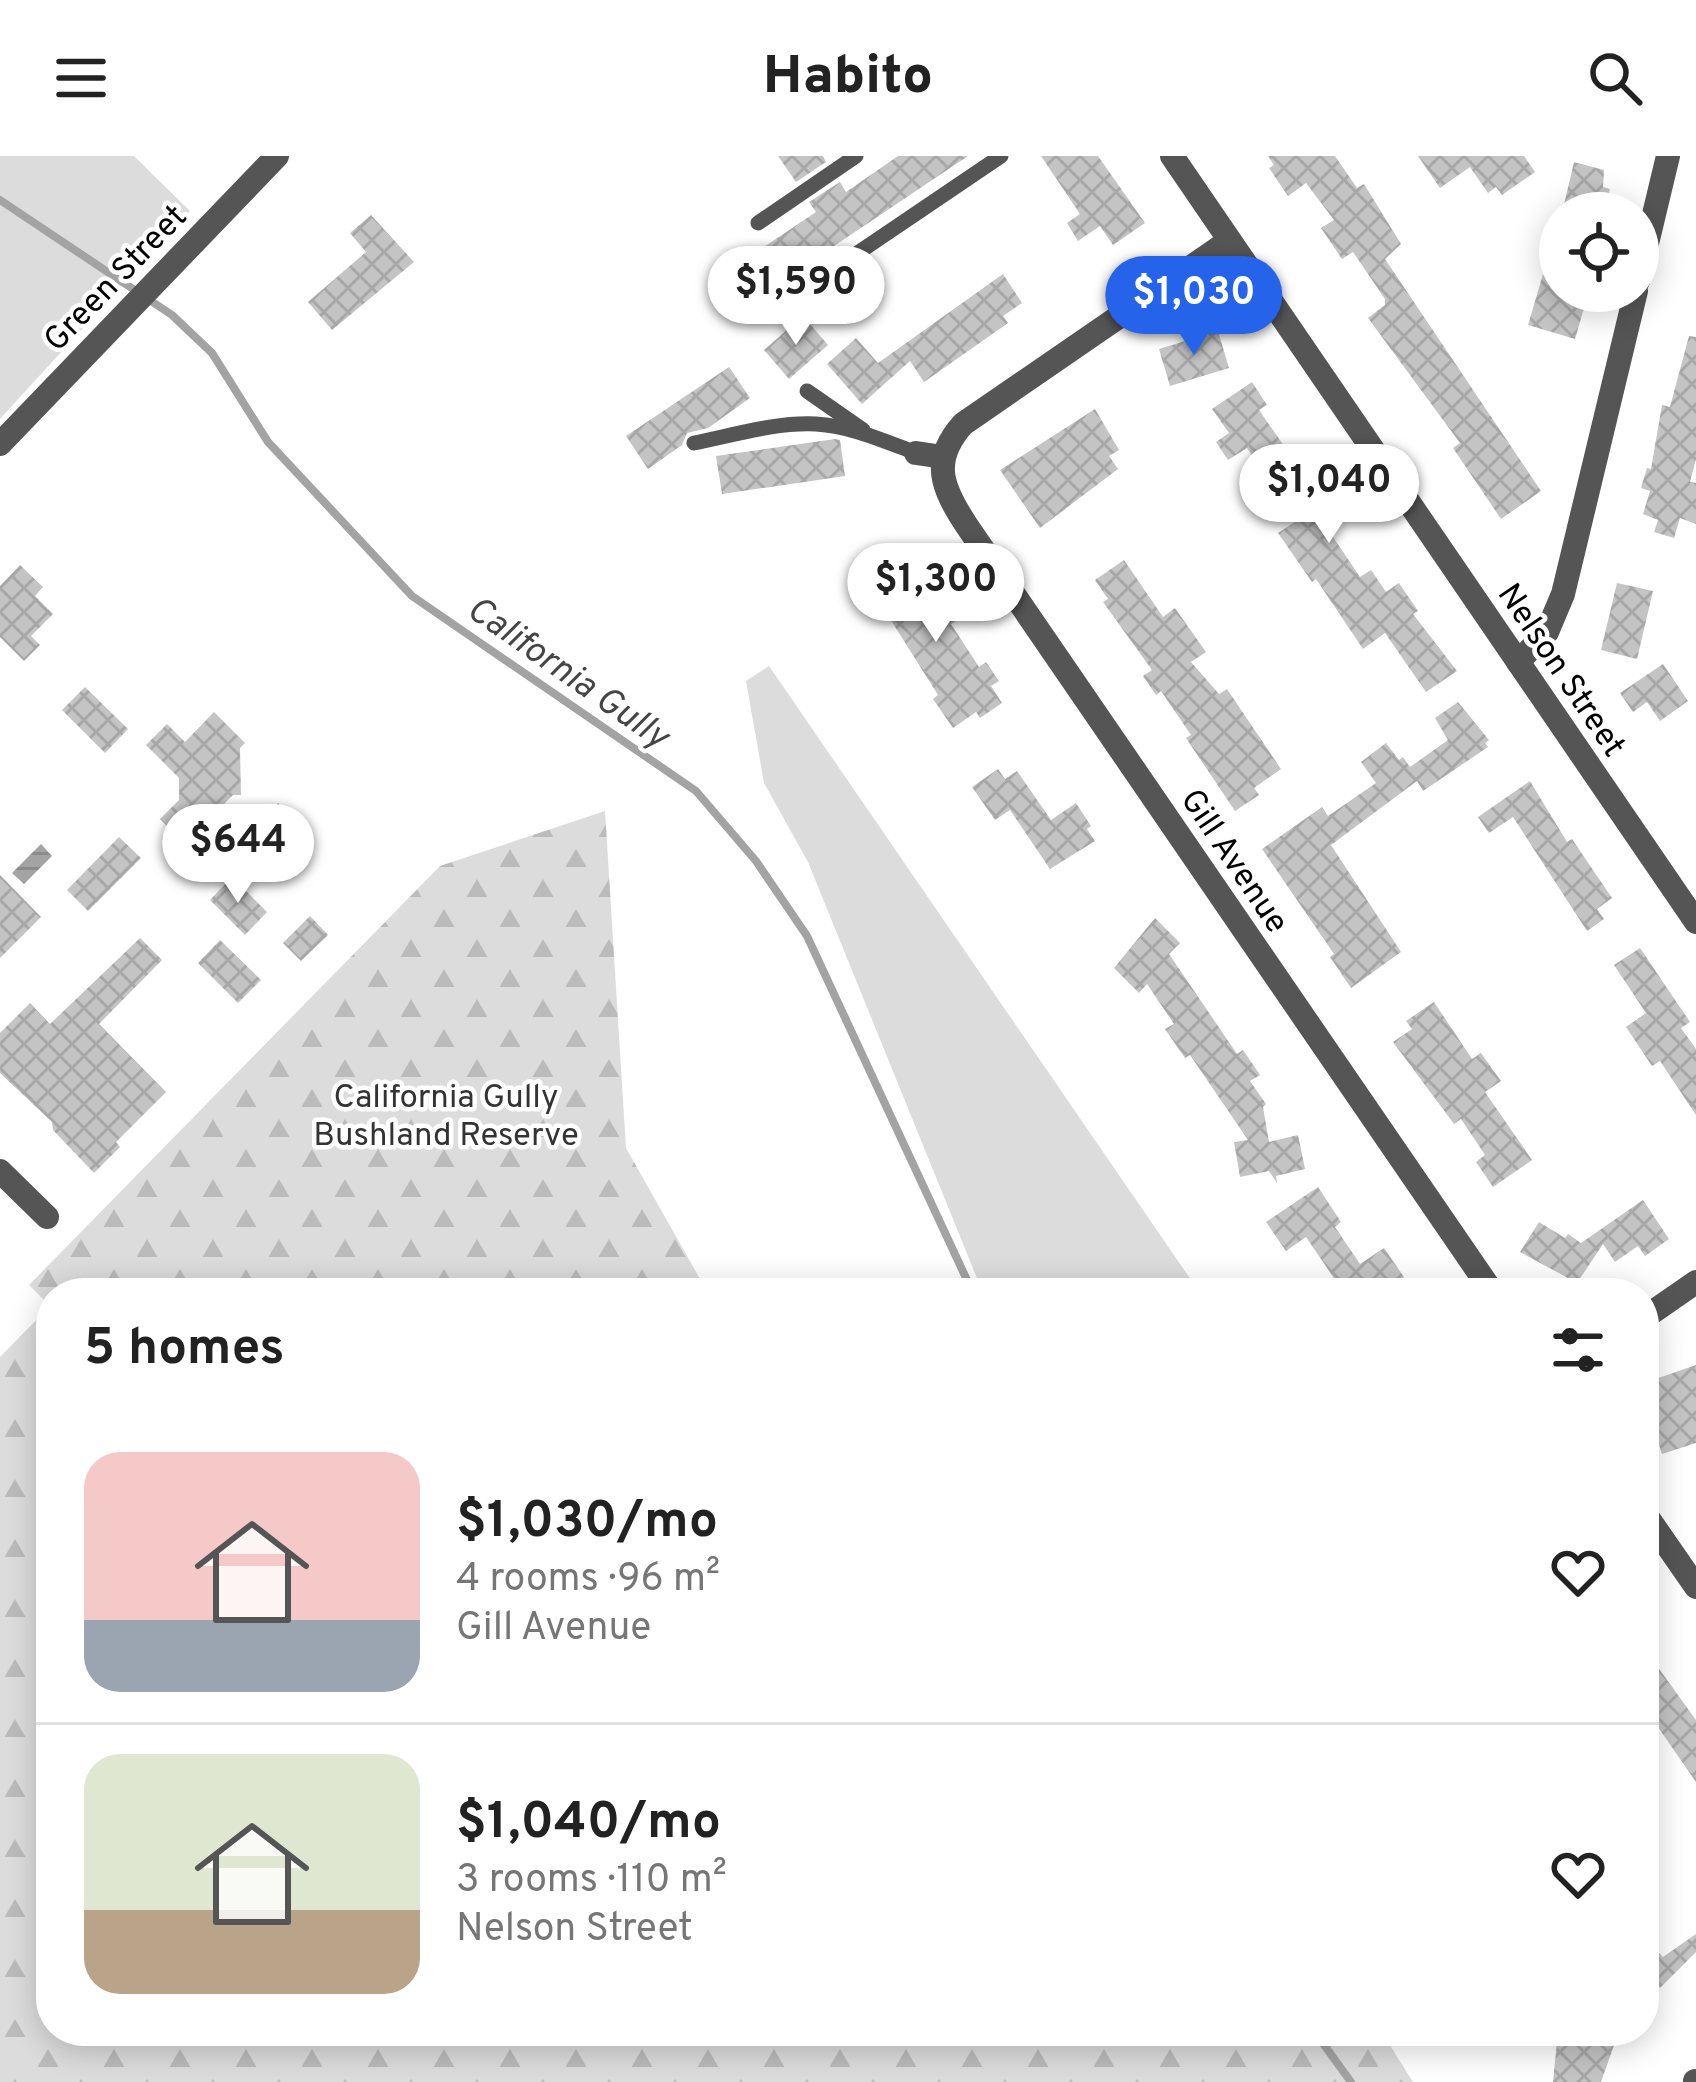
<!DOCTYPE html>
<meta charset="utf-8">
<style>
:root{--surface:#fff;--page:#f6f6f6;--text:#222;--muted:#767676;--line:#e0e0e0;--accent:#2563eb}
body{margin:0;font-family:Overpass,sans-serif;background:var(--page);color:var(--text);height:100vh;display:flex;flex-direction:column;font-size:45px;white-space:nowrap}
*{box-sizing:border-box;margin:0}
p{font-size:39px;color:var(--muted)}
.icon{flex:none;width:66px;height:66px;fill:none;stroke:currentColor;stroke-width:2;stroke-linecap:round;stroke-linejoin:round}
.map{position:relative;flex:1;overflow:hidden}
.sheet{position:absolute;left:36px;top:1122px;width:1623px;height:768px;display:flex;flex-direction:column;background:var(--surface);border-radius:48px;box-shadow:0 6px 30px #0003}
.sheet>*{flex:none}
.fabs{position:absolute;left:1539px;top:36px;display:grid;gap:24px}
.fabs a{display:grid;place-items:center;width:120px;height:120px;border-radius:50%;background:var(--surface);box-shadow:0 6px 30px #0003;font-size:60px}
.price{position:absolute;translate:-50% -102px;padding:0 27px;border-radius:42px;background:#fff;color:#222;font-size:39px;line-height:78px;filter:drop-shadow(0 3px 6px #0008)}
.price::after{content:'';position:absolute;left:50%;top:72px;width:36px;height:27px;margin-left:-18px;background:inherit;clip-path:polygon(0 0,100% 0,50% 100%)}
.price.current{background:var(--accent);color:#fff}
ul{padding:0;list-style:none}
li{display:flex;align-items:center;gap:36px;height:300px;padding:0 48px}
li+li{border-top:3px solid var(--line)}
li span{display:grid;place-items:center;flex:none;width:336px;height:240px;border-radius:36px;color:#555}
li>.icon{margin-inline-start:auto}
span .icon{width:144px;height:144px;fill:#fffc;stroke-width:1}
li b{font-size:51px}
h2{display:flex;justify-content:space-between;align-items:center;height:144px;padding:0 48px;font-size:51px}
header{display:flex;justify-content:space-between;align-items:center;height:156px;padding:0 48px;background:var(--surface);font-size:54px;font-weight:800}
.map>svg:first-child{display:block}
.grass{fill:#dcdcdc}
.forest{fill:url(#forest-firs)}
.water{fill:url(#water-rules)}
.lines{fill:none;stroke-linecap:round;stroke-linejoin:round}
.stream{stroke:#a3a3a3;stroke-width:8}
.building{fill:url(#building-cross-hatch)}
.service{stroke:#555;stroke-width:15}
.minor{stroke:#555;stroke-width:24}
.tertiary{stroke:#555;stroke-width:24}
.labels{text-anchor:middle;stroke-width:9;stroke-linejoin:round;paint-order:stroke}
.street-label{font-size:33px;fill:#000;stroke:#fff}
.park-label{font-size:33px;fill:#333;stroke:#fff}
.water-label{font-size:36px;font-style:italic;fill:#444;stroke:#fff}
</style>
<header><svg class="icon" aria-label="menu" viewBox="0 0 24 24"><path d="M4 6h16M4 12h16M4 18h16"/></svg>Habito<svg class="icon" aria-label="search" viewBox="0 0 24 24"><circle cx="10" cy="10" r="6"/><path d="M15 15l6 6"/></svg></header>
<div class="map">
<svg width="1696" height="1926" viewBox="0 0 1696 1926">
<defs>
<pattern id="forest-firs" width="22" height="20" patternUnits="userSpaceOnUse" patternTransform="scale(3)"><rect width="22" height="20" fill="#dcdcdc"/><path d="M5 1l3.5 6h-7zM16 11l3.5 6h-7z" fill="#bbb"/></pattern>
<pattern id="water-rules" width="6" height="5" patternUnits="userSpaceOnUse" patternTransform="scale(3)"><rect width="6" height="5" fill="#a3a3a3"/><path d="M0 2.5h6" fill="none" stroke="#8b8b8b"/></pattern>
<pattern id="building-cross-hatch" width="8" height="8" patternUnits="userSpaceOnUse" patternTransform="scale(3)"><rect width="8" height="8" fill="#c4c4c4"/><path d="M0 0l8 8M0 8l8-8" fill="none" stroke="#a7a7a7"/></pattern>
</defs>
<rect width="100%" height="100%" fill="#fff"/>
<!-- grass -->
<g class="grass">
<path d="M 0,0 L 134,0 L 190,55 L 0,263 Z"/>
<path d="M 769,510 L 1200,1137 L 983,1137 L 808,706 L 764,627 L 746,525 Z"/>
</g>
<!-- forest -->
<path class="forest" d="M 605,655 L 626,992 L 708,1137 L 51,1137 L 51,1875 L 1381,1875 L 1413,1926 L 0,1926 L 0,1201 L 50,1150 L 29,1129 L 440,710 Z"/>
<!-- water -->
<g class="water">
<path d="M 278,647 L 291,659 L 269,682 L 256,669 Z"/>
<path d="M 41,688 L 52,700 L 24,728 L 12,717 Z"/>
</g>
<g class="lines">
<!-- stream -->
<g class="stream">
<path d="M 0,44 L 172,159 L 212,197 L 268,286 L 412,440 L 696,635 L 756,705 L 807,780 L 973,1137"/>
<path d="M 1314,1875 L 1351,1926"/>
</g>
</g>
<!-- building -->
<g class="building">
<path d="M 778,0 L 823,0 L 826,6 L 796,26 Z"/>
<path d="M 898,0 L 968,0 L 782,125 L 761,93 L 816,56 L 809,46 L 840,26 L 846,36 Z"/>
<path d="M 1041,0 L 1098,0 L 1145,67 L 1113,89 L 1100,70 L 1078,85 L 1067,67 L 1080,58 Z"/>
<path d="M 1268,0 L 1335,0 L 1357,32 L 1364,28 L 1401,88 L 1385,103 L 1541,335 L 1501,363 L 1453,292 L 1460,287 L 1368,162 L 1385,149 L 1385,143 L 1353,96 L 1342,103 L 1321,72 L 1334,64 L 1306,27 L 1288,40 L 1269,12 L 1274,9 Z"/>
<path d="M 1418,0 L 1524,0 L 1535,16 L 1502,39 L 1496,31 L 1488,37 L 1470,11 L 1440,32 Z"/>
<path d="M 1574,6 L 1604,14 L 1603,31 L 1610,33 L 1604,57 L 1562,57 Z"/>
<path d="M 371,59 L 414,106 L 332,174 L 308,146 L 366,96 L 350,77 Z"/>
<path d="M 1554,81 L 1560,81 L 1560,135 L 1589,135 L 1575,183 L 1528,169 Z"/>
<path d="M 1003,118 L 1022,147 L 1003,160 L 1008,167 L 924,226 L 910,205 L 862,248 L 827,208 L 856,182 L 878,207 Z"/>
<path d="M 803,160 L 828,189 L 789,223 L 764,194 Z"/>
<path d="M 1218,175 L 1229,212 L 1170,230 L 1159,193 Z"/>
<path d="M 1689,180 L 1696,181 L 1696,303 L 1690,326 L 1696,327 L 1696,368 L 1680,362 L 1674,382 L 1654,376 L 1658,364 L 1643,358 L 1650,335 L 1641,332 L 1647,312 L 1651,313 L 1662,249 L 1670,251 Z"/>
<path d="M 729,211 L 750,242 L 708,272 L 687,277 L 682,289 L 648,313 L 626,280 Z"/>
<path d="M 1252,226 L 1267,249 L 1259,254 L 1314,333 L 1311,335 L 1333,367 L 1327,372 L 1360,421 L 1371,414 L 1386,436 L 1399,427 L 1418,455 L 1413,458 L 1457,515 L 1426,536 L 1385,477 L 1363,493 L 1316,423 L 1312,426 L 1278,377 L 1296,365 L 1247,292 L 1228,304 L 1216,286 L 1229,277 L 1212,253 Z"/>
<path d="M 1095,253 L 1119,294 L 1109,300 L 1118,313 L 1040,372 L 1000,314 Z"/>
<path d="M 835,283 L 840,284 L 845,320 L 722,338 L 716,300 Z"/>
<path d="M 893,404 L 908,427 L 922,419 L 937,442 L 942,439 L 958,464 L 951,468 L 979,511 L 986,506 L 999,525 L 991,530 L 1002,547 L 980,562 L 976,556 L 953,572 L 933,543 L 938,539 L 865,423 Z"/>
<path d="M 1124,404 L 1163,461 L 1175,452 L 1206,496 L 1191,506 L 1219,538 L 1227,533 L 1281,613 L 1254,632 L 1259,639 L 1235,655 L 1186,582 L 1191,579 L 1161,535 L 1156,539 L 1143,520 L 1152,514 L 1103,446 L 1108,443 L 1095,424 Z"/>
<path d="M 20,409 L 43,431 L 35,440 L 53,458 L 31,480 L 40,489 L 24,505 L 0,481 L 0,430 Z"/>
<path d="M 1617,427 L 1653,435 L 1637,503 L 1601,494 Z"/>
<path d="M 1663,508 L 1688,545 L 1660,565 L 1647,546 L 1633,556 L 1620,537 Z"/>
<path d="M 85,531 L 128,573 L 105,597 L 62,554 Z"/>
<path d="M 1458,546 L 1489,584 L 1485,587 L 1488,591 L 1423,635 L 1417,625 L 1331,689 L 1401,796 L 1351,832 L 1330,801 L 1334,798 L 1262,693 L 1322,651 L 1328,660 L 1376,627 L 1361,606 L 1386,587 L 1399,604 L 1403,601 L 1410,611 L 1448,584 L 1435,562 Z"/>
<path d="M 214,556 L 245,587 L 240,592 L 241,639 L 233,639 L 204,668 L 215,679 L 196,699 L 160,663 L 179,644 L 179,622 L 146,589 L 167,568 L 185,586 Z"/>
<path d="M 998,613 L 1005,623 L 1017,615 L 1051,664 L 1076,647 L 1091,670 L 1087,673 L 1095,685 L 1050,713 L 1010,654 L 995,664 L 972,631 Z"/>
<path d="M 1530,625 L 1567,686 L 1572,683 L 1612,742 L 1597,753 L 1604,763 L 1587,775 L 1513,661 L 1489,677 L 1478,661 Z"/>
<path d="M 119,681 L 141,702 L 88,755 L 67,734 Z"/>
<path d="M 0,719 L 41,761 L 0,802 Z"/>
<path d="M 232,721 L 267,756 L 245,779 L 210,744 Z"/>
<path d="M 310,760 L 328,779 L 301,805 L 283,787 Z"/>
<path d="M 1155,762 L 1180,787 L 1169,798 L 1237,898 L 1243,894 L 1260,919 L 1250,925 L 1266,948 L 1263,951 L 1269,986 L 1298,979 L 1305,1013 L 1276,1020 L 1277,1027 L 1269,1015 L 1240,1021 L 1234,986 L 1248,984 L 1190,899 L 1185,902 L 1165,873 L 1174,868 L 1147,828 L 1139,837 L 1114,812 Z"/>
<path d="M 140,782 L 162,804 L 99,868 L 166,936 L 116,986 L 120,991 L 94,1017 L 53,974 L 52,966 L 0,917 L 0,877 L 30,847 L 50,868 Z"/>
<path d="M 220,784 L 261,824 L 238,847 L 198,807 Z"/>
<path d="M 1640,792 L 1690,866 L 1681,872 L 1696,893 L 1696,959 L 1660,905 L 1652,910 L 1626,871 L 1646,857 L 1614,809 Z"/>
<path d="M 1434,846 L 1472,903 L 1481,897 L 1501,925 L 1485,936 L 1532,1004 L 1493,1031 L 1476,1006 L 1485,999 L 1461,963 L 1454,968 L 1393,886 L 1412,873 L 1406,865 Z"/>
<path d="M 1318,1031 L 1341,1066 L 1335,1071 L 1360,1108 L 1384,1092 L 1404,1121 L 1381,1137 L 1344,1137 L 1306,1081 L 1286,1095 L 1266,1066 Z"/>
<path d="M 1643,1044 L 1669,1083 L 1645,1100 L 1638,1090 L 1615,1106 L 1603,1088 L 1577,1127 L 1520,1096 L 1539,1066 L 1565,1082 L 1568,1078 L 1581,1087 Z"/>
<path d="M 1696,1209 L 1696,1287 L 1662,1298 L 1644,1243 L 1644,1227 Z"/>
<path d="M 1644,1492 L 1696,1564 L 1696,1626 L 1644,1551 Z"/>
<path d="M 1696,1778 L 1696,1796 L 1660,1832 L 1644,1816 L 1644,1782 L 1663,1801 Z"/>
<path d="M 1558,1875 L 1619,1875 L 1601,1926 L 1553,1926 Z"/>
</g>
<g class="lines">
<!-- service -->
<g class="service">
<path d="M 758,67 L 856,0"/>
<path d="M 739,152 L 772,155 L 1001,0"/>
<path d="M 807,235 L 863,274"/>
<path d="M 694,287 C 734,279 776,266 816,268 C 851,270 884,285 916,297"/>
</g>
<!-- minor -->
<g class="minor">
<path d="M 1229,85 L 963,268 C 930,305 942,332 967,370 L 1493,1137"/>
<path d="M 1638,125 L 1668,0"/>
<path d="M 0,288 L 277,0"/>
<path d="M 916,297 L 943,301"/>
<path d="M 1518,506 L 1547,476 L 1563,438 L 1636,135"/>
<path d="M 0,1015 L 47,1061"/>
<path d="M 1644,1162 L 1696,1126"/>
<path d="M 1644,1356 L 1696,1431"/>
<path d="M 1695,1925 L 1696,1925"/>
</g>
<!-- tertiary -->
<path class="tertiary" d="M 1172,0 L 1696,766"/>
</g>
<g class="labels">
<!-- street labels -->
<g class="street-label">
<text transform="translate(114 121) rotate(-46)" y="12">Green Street</text>
<text transform="translate(1563 513) rotate(56)" y="12">Nelson Street</text>
<text transform="translate(1236 704) rotate(56)" y="12">Gill Avenue</text>
</g>
<!-- park labels -->
<g class="park-label">
<text x="446" y="951">California Gully<tspan x="446" dy="38">Bushland Reserve</tspan></text>
</g>
<!-- water labels -->
<g class="water-label">
<text transform="translate(569 515) rotate(35)" y="13">California Gully</text>
</g>
</g>
</svg>
<div class="fabs">
<a><svg class="icon" aria-label="locate" viewBox="0 0 24 24"><circle cx="12" cy="12" r="6"/><path d="M12 2v4M12 18v4M2 12h4M18 12h4"/></svg></a>
</div>
<b class="price" style="left:796px;top:192px">$1,590</b>
<b class="price current" style="left:1194px;top:202px">$1,030</b>
<b class="price" style="left:1329px;top:390px">$1,040</b>
<b class="price" style="left:936px;top:489px">$1,300</b>
<b class="price" style="left:238px;top:750px">$644</b>
<section class="sheet">
<h2>5 homes<svg class="icon" aria-label="filters" viewBox="0 0 24 24"><path d="M4 7h16M4 17h16"/><circle cx="9" cy="7" r="2"/><circle cx="15" cy="17" r="2"/></svg></h2>
<ul>
<li><span style="background:linear-gradient(#f6c9c9 70%,#9aa5b1 0)"><svg class="icon" aria-label="home" viewBox="0 0 24 24"><path d="M3 11l9-7 9 7M6 9v11h12V9"/></svg></span><div><b>$1,030/mo</b><p>4 rooms · 96 m²</p><p>Gill Avenue</p></div><svg class="icon" aria-label="heart" viewBox="0 0 24 24"><path d="M12 20l-8-8c-3-5 5-10 8-4 3-6 11-1 8 4z"/></svg></li>
<li><span style="background:linear-gradient(#dfe7d0 65%,#b9a48a 0)"><svg class="icon" aria-label="home" viewBox="0 0 24 24"><path d="M3 11l9-7 9 7M6 9v11h12V9"/></svg></span><div><b>$1,040/mo</b><p>3 rooms · 110 m²</p><p>Nelson Street</p></div><svg class="icon" aria-label="heart" viewBox="0 0 24 24"><path d="M12 20l-8-8c-3-5 5-10 8-4 3-6 11-1 8 4z"/></svg></li>
</ul>
</section>
</div>
